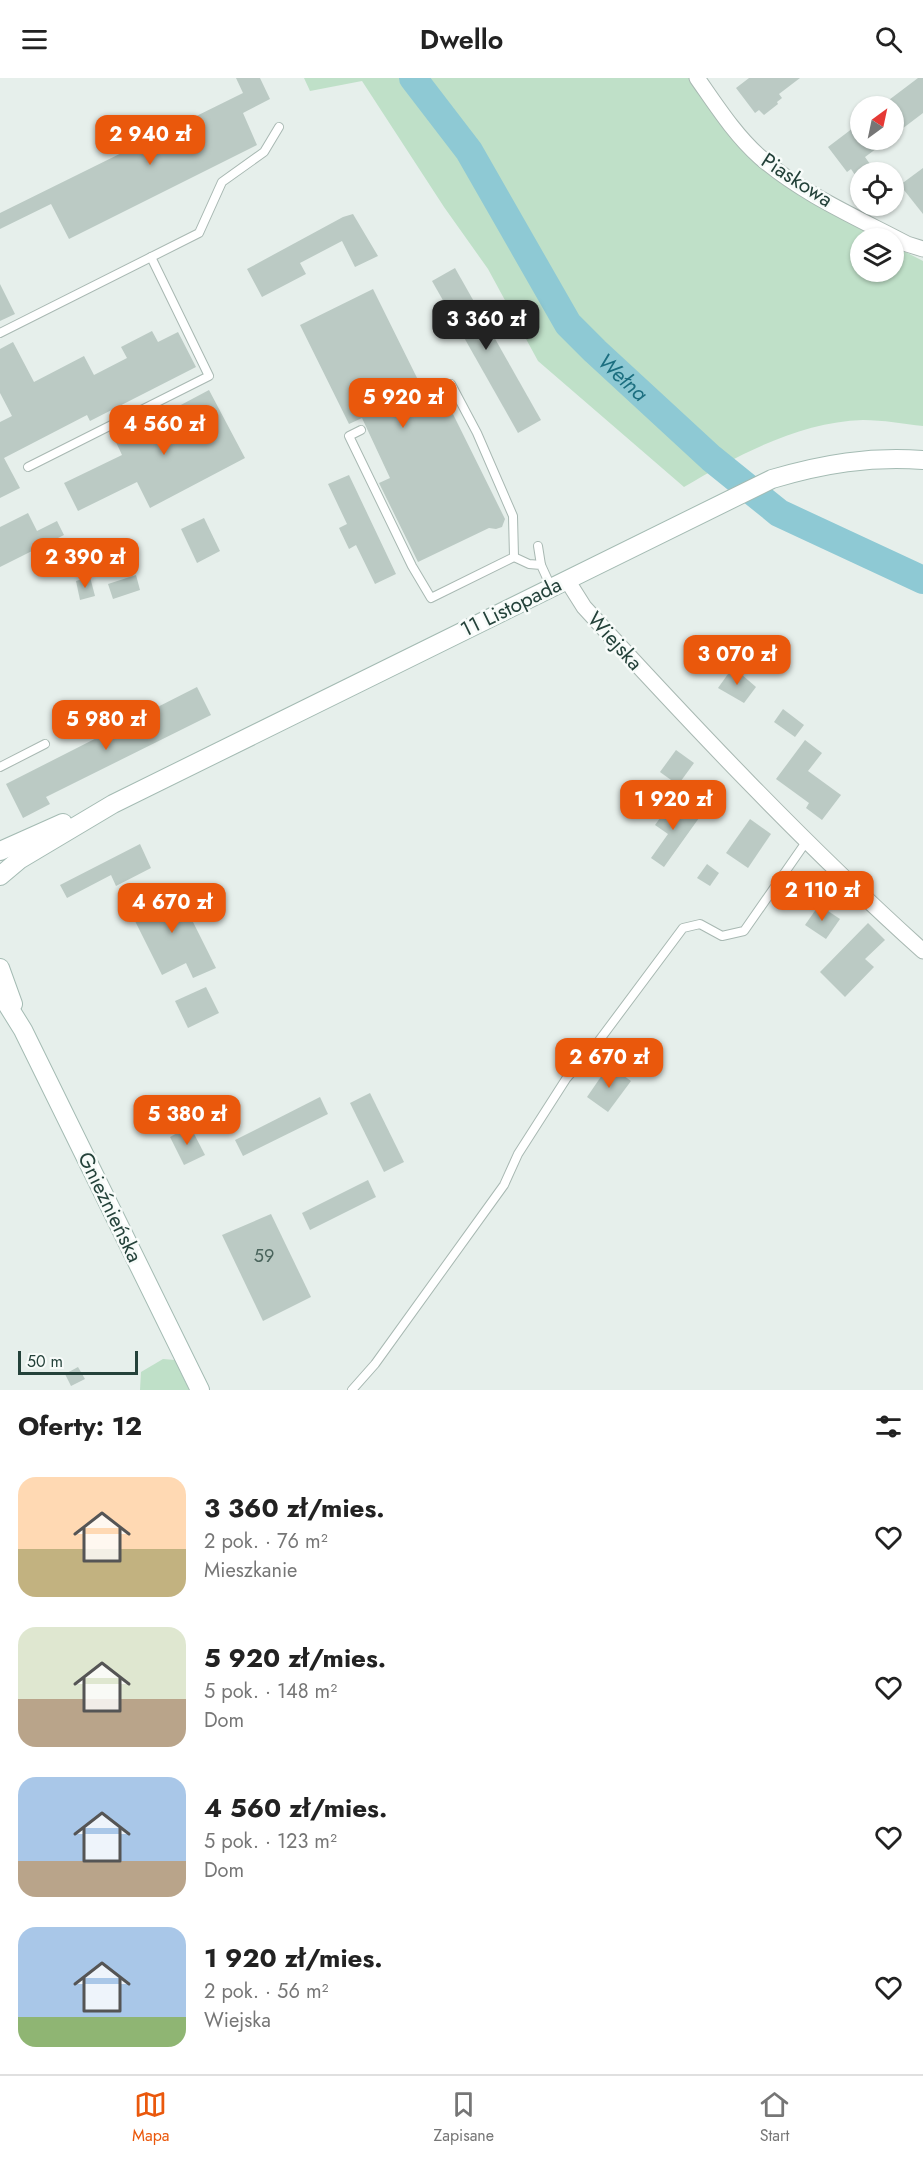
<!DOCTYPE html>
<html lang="pl">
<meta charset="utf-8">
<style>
:root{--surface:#fff;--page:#f6f6f6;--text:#222;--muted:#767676;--line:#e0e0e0;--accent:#ea580c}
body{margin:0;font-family:Jost,sans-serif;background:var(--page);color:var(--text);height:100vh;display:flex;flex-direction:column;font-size:22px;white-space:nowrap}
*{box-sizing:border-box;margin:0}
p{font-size:20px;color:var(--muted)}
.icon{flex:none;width:33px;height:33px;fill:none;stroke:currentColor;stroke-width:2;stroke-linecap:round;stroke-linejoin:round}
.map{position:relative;height:1312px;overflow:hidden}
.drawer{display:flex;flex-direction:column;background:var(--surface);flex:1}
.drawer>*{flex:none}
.needle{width:39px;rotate:33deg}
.tools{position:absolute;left:850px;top:18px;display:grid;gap:12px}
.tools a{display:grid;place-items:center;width:54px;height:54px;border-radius:50%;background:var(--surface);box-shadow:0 2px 4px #0004;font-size:30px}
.scale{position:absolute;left:18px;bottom:15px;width:120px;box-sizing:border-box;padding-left:6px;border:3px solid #24423a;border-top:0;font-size:16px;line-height:21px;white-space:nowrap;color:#24423a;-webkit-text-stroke:4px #f7fbf9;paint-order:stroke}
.price{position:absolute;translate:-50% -51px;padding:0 14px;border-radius:12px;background:var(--accent);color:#fff;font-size:20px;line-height:39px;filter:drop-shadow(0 2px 3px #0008)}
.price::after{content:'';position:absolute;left:50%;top:36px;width:18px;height:14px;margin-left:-9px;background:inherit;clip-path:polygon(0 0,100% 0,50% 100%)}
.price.selected{background:#222;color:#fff}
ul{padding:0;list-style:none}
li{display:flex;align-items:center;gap:18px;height:150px;padding:0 18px}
li span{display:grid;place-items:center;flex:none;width:168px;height:120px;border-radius:18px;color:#555}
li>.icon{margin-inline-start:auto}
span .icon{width:72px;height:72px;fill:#fffc;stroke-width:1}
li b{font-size:26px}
h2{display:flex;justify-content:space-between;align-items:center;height:72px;padding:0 18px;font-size:26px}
header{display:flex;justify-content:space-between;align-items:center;height:78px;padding:0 18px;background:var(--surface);font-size:27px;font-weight:600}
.dock{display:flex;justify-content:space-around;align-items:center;height:84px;border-top:2px solid var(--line);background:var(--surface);font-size:16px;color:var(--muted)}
.dock a{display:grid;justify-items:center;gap:3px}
.dock .selected{color:var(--accent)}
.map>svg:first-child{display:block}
.green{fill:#bfe0c8}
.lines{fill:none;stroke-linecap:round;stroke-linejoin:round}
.river{stroke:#8ec9d4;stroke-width:28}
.building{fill:#bbcac4}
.lane-casing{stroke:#a8b8b2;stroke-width:10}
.street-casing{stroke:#a8b8b2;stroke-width:17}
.secondary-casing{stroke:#a4bbb3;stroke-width:20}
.lane{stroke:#fff;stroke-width:8}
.street{stroke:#fff;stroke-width:15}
.secondary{stroke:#fff;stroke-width:18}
.labels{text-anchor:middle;stroke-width:5;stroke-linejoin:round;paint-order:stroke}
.number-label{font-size:18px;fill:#4a645c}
.street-label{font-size:21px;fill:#24423a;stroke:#f7fbf9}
.water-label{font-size:22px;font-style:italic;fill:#1c6f80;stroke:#f7fbf9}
</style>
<header><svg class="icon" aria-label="menu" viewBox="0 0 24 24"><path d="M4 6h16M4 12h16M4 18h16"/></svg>Dwello<svg class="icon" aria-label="search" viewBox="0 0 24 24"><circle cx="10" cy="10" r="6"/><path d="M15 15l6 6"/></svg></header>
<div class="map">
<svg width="923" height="1312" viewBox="0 0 923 1312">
<rect width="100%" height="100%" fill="#e6efeb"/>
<!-- green -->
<g class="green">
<path d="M 304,0 L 689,0 L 744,75 L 787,109 L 881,160 L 861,160 L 861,194 L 894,194 L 894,168 L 923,183 L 923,348 C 904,346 883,342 863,342 C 799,344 738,377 684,409 L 538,283 L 488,191 L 444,129 L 362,3 L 310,13 Z"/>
<path d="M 163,1281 L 175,1282 L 189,1312 L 140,1312 L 141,1294 Z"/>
</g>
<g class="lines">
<!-- river -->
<path class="river" id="s1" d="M 413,0 L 469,73 L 568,246 L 595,273 L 711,380 L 779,435 L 923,502"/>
</g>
<!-- building -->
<g class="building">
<path d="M 236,0 L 260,0 L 270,21 L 243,35 L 257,67 L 69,161 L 51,126 L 0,151 L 0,135 L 243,15 Z"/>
<path d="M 749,0 L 800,0 L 779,16 L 782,20 L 777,24 L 778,26 L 764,37 L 759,32 L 755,35 L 736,10 Z"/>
<path d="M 918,0 L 923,0 L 923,35 L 894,57 L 894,28 L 881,28 Z"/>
<path d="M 861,44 L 861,62 L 888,62 L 865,79 L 870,86 L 855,97 L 851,91 L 847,94 L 828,69 Z"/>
<path d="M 923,90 L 923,136 L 900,107 Z"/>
<path d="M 353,136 L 378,178 L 355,189 L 342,163 L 300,185 L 306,196 L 262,219 L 247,191 L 343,139 Z"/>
<path d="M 455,190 L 541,342 L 518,355 L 432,203 Z"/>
<path d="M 0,206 L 15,236 L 0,243 Z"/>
<path d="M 373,211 L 424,314 L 423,321 L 429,324 L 434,334 L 449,328 L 505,441 L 502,449 L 496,451 L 489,450 L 418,484 L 379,405 L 390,400 L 362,340 L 349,346 L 300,247 Z"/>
<path d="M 152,253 L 158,264 L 178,254 L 196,289 L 90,343 L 87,337 L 4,380 L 20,410 L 0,420 L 0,344 L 12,338 L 0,315 L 0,271 L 13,264 L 34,304 L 84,278 L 94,297 L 127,280 L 121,269 Z"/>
<path d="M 209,312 L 245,380 L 150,430 L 137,404 L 78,433 L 64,405 L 122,377 L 115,362 Z"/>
<path d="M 349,397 L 396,496 L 375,506 L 356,467 L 349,471 L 339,450 L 347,446 L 328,406 Z"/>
<path d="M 28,435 L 37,453 L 57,443 L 64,457 L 0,489 L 0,449 Z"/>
<path d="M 204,440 L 220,473 L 197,485 L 181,451 Z"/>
<path d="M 136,497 L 140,512 L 113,521 L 108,506 Z"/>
<path d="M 90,499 L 95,518 L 80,522 L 76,503 Z"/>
<path d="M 733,589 L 756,609 L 744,625 L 718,610 Z"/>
<path d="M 197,609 L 211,637 L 46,719 L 50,726 L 23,740 L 6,706 Z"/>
<path d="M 783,631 L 804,647 L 795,659 L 774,644 Z"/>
<path d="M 805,662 L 822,675 L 808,693 L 841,717 L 822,742 L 806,730 L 809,725 L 776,701 Z"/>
<path d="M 676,672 L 694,685 L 678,707 L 660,694 Z"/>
<path d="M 673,722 L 699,740 L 664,789 L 651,780 L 668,756 L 655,747 Z"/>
<path d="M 750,741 L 771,756 L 748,790 L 726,775 Z"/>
<path d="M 140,766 L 151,790 L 116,808 L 111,797 L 67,820 L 60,807 Z"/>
<path d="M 707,786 L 719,795 L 710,808 L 697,800 Z"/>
<path d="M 175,808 L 216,890 L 193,900 L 186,885 L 162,897 L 129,831 Z"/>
<path d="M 819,827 L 840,841 L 826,861 L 805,847 Z"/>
<path d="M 868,845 L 885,862 L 865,881 L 874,889 L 845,919 L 820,894 Z"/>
<path d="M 206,909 L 219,935 L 188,950 L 175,923 Z"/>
<path d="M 609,987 L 631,1003 L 608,1034 L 587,1019 Z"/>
<path d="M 370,1015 L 404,1084 L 384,1094 L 350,1025 Z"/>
<path d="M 320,1019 L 328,1036 L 243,1078 L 235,1062 Z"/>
<path d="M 190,1048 L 205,1077 L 184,1087 L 170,1059 Z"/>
<path d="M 368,1102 L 376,1119 L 310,1152 L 302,1135 Z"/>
<path d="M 271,1136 L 311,1219 L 263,1243 L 222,1157 Z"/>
<path d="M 78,1289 L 85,1301 L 71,1308 L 65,1296 Z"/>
</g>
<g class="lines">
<!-- lane casing -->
<g class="lane-casing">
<g id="lane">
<path d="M 0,255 L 199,155 L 222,104 L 264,74 L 279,49"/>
<path d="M 361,352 L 349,358 L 412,488 L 431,520 L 514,479 L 513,438 L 477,355 L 451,306 L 428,318"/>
<path d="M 28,389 L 209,298 L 151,179"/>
<path d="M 538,468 L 541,487"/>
<path d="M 514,479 L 529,486 L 541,487 L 551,509"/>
<path d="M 0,689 L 45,666"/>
<path d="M 352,1312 L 375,1286 L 504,1107 L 518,1076 L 566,1001 L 598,964 L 683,850 L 700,846 L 722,858 L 744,853 L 806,764"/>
</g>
</g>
<!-- street casing -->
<g class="street-casing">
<g id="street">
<path d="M 697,0 C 716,27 735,57 760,79 C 802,116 858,140 907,166 L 923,171"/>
<path d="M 567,502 L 584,529 C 693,648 803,765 923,873"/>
</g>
</g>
<!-- secondary casing -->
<g class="secondary-casing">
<g id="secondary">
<path d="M 0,773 L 63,745"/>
<path d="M 0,798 L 19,782 L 113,726 L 772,401 C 823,386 870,378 923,382"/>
<path d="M 0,890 L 13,926"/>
<path d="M 0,915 L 23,952 L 200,1312"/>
</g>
</g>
<!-- lane -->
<use href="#lane" class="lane"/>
<!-- street -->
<use href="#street" class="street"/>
<!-- secondary -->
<use href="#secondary" class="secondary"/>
</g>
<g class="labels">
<!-- number labels -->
<g class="number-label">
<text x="264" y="1184">59</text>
</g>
<!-- street labels -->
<g class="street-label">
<text transform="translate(797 102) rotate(33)" y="7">Piaskowa</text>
<text transform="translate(511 529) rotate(-26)" y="7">11 Listopada</text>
<text transform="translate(615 563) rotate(48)" y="7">Wiejska</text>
<text transform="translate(110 1129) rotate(64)" y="7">Gnieźnieńska</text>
</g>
<!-- water labels -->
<g class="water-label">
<text dy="8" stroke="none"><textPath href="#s1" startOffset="368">Wełna</textPath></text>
</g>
</g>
</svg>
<div class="tools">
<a><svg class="needle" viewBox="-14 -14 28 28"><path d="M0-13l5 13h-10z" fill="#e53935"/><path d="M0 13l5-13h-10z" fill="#767676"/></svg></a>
<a><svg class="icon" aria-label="locate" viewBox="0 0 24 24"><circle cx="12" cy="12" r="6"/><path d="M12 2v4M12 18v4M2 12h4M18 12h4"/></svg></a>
<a><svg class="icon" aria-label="layers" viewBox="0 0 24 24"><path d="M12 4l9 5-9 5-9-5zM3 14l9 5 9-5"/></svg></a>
</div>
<div class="scale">50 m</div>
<b class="price" style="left:150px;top:88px">2 940 zł</b>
<b class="price selected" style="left:486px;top:273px">3 360 zł</b>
<b class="price" style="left:403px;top:351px">5 920 zł</b>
<b class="price" style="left:164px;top:378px">4 560 zł</b>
<b class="price" style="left:85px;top:511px">2 390 zł</b>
<b class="price" style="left:737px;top:608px">3 070 zł</b>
<b class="price" style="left:106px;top:673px">5 980 zł</b>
<b class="price" style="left:673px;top:753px">1 920 zł</b>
<b class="price" style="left:822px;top:844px">2 110 zł</b>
<b class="price" style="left:172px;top:856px">4 670 zł</b>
<b class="price" style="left:609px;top:1011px">2 670 zł</b>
<b class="price" style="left:187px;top:1068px">5 380 zł</b>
</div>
<section class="drawer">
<h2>Oferty: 12<svg class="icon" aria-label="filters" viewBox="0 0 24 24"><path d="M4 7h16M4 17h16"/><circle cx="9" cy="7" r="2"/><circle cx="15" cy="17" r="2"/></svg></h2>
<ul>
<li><span style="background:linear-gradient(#ffd9b3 60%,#c2b280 0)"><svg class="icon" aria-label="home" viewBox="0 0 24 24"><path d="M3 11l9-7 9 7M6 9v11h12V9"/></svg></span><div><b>3 360 zł/mies.</b><p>2 pok. · 76 m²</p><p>Mieszkanie</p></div><svg class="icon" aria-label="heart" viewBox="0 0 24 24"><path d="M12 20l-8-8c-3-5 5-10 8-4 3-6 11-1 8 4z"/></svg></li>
<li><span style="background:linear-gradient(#dfe7d0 60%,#b9a48a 0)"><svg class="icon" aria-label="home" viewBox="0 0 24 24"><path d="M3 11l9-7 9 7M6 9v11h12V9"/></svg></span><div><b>5 920 zł/mies.</b><p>5 pok. · 148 m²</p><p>Dom</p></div><svg class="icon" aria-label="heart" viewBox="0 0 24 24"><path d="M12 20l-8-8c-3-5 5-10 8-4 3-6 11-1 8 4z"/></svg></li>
<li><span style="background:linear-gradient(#a9c7e8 70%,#b9a48a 0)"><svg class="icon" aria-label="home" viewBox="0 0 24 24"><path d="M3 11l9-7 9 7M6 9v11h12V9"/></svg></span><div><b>4 560 zł/mies.</b><p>5 pok. · 123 m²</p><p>Dom</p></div><svg class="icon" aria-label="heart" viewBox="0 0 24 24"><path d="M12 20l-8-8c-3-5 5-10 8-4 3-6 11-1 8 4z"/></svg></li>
<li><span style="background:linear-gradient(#a9c7e8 75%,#8fb573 0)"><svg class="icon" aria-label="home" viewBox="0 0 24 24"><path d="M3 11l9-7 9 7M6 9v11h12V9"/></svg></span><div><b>1 920 zł/mies.</b><p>2 pok. · 56 m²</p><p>Wiejska</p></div><svg class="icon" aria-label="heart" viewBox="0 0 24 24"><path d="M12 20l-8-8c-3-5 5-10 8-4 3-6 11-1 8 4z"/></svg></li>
</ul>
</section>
<nav class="dock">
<a class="selected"><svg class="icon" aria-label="map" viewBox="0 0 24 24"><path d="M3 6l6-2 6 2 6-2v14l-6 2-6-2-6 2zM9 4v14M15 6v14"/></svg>Mapa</a>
<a><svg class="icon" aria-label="saved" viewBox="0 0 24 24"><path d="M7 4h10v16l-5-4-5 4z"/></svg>Zapisane</a>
<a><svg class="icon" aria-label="home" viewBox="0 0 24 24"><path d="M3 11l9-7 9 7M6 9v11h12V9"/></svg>Start</a>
</nav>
